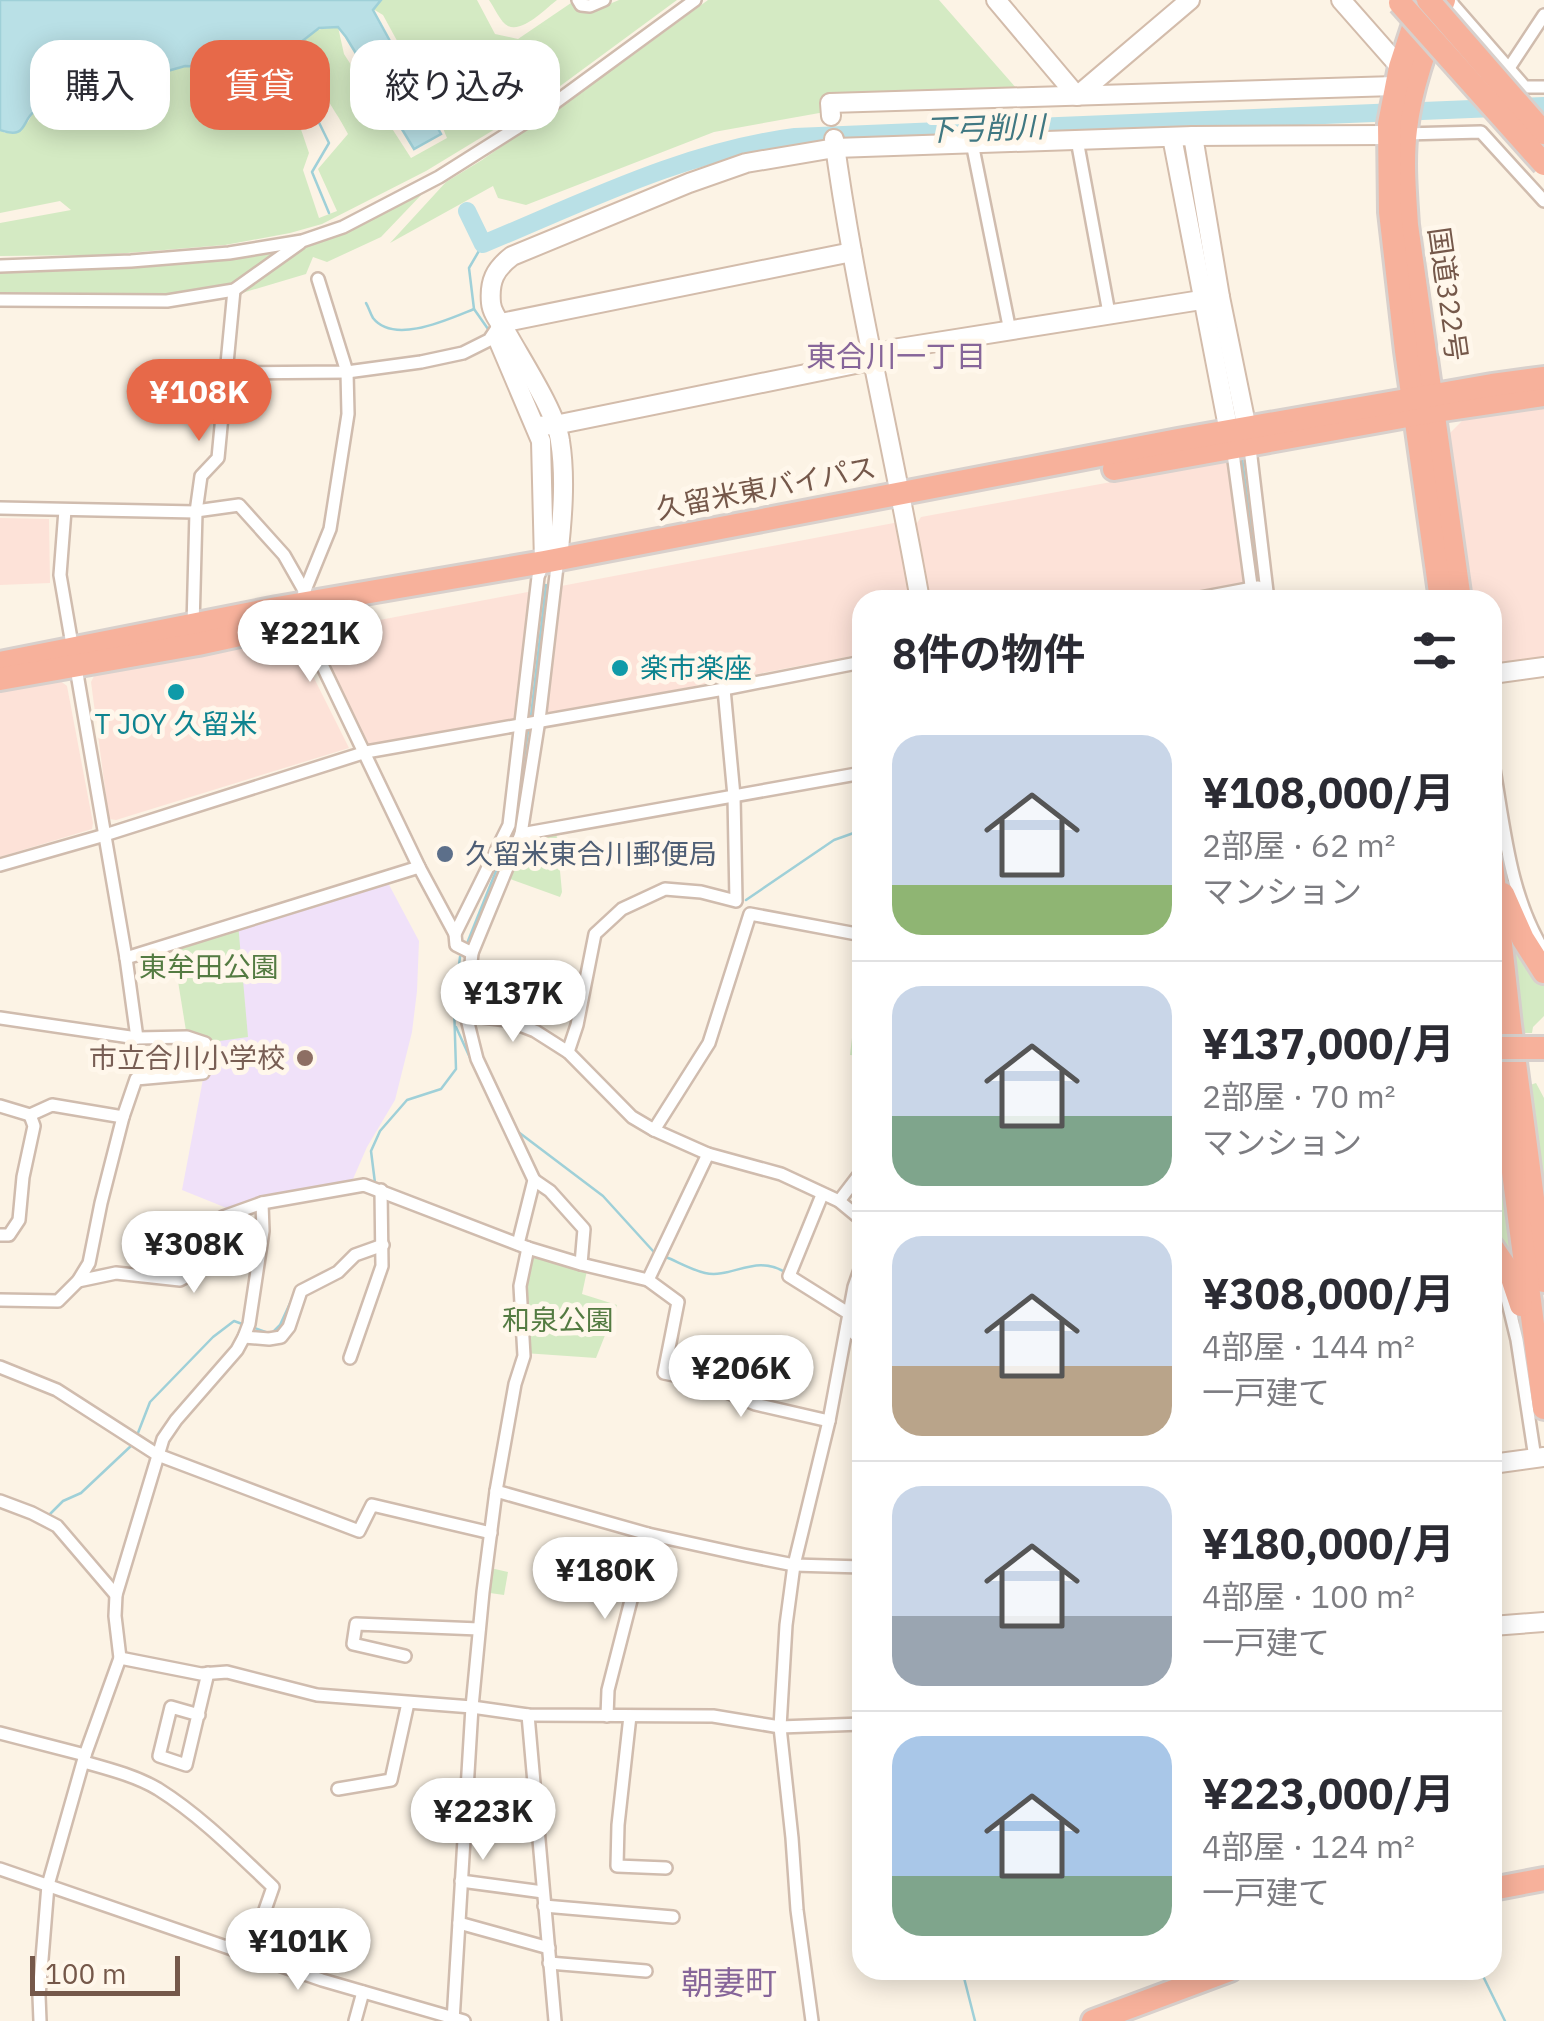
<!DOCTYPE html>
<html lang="ja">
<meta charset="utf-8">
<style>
:root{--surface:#fff;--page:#f2f2f3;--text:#2b2b33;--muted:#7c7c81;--line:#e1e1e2;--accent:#e76949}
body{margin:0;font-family:"IBM Plex Sans","Noto Sans JP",sans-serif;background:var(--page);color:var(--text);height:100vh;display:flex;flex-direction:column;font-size:38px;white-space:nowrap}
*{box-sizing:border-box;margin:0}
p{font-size:32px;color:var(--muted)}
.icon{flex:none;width:55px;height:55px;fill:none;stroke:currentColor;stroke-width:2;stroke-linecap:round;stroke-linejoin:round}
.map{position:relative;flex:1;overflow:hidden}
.drawer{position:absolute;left:852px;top:590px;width:650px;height:1390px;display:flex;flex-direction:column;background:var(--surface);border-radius:30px;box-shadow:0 5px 25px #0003}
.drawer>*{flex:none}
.top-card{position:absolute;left:30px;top:40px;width:672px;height:90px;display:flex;gap:20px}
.scale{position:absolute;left:30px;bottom:25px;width:150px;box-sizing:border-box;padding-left:10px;border:5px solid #75584a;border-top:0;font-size:28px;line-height:35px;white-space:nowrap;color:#75584a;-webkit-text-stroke:8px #fff7eb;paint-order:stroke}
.price{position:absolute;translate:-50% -85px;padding:0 22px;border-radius:35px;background:#fff;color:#222;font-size:32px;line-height:65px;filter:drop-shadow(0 2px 5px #0008)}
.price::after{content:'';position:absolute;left:50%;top:60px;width:30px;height:22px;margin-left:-15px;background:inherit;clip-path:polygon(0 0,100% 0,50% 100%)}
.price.current{background:var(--accent);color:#fff}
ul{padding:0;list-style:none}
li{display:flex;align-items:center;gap:30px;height:250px;padding:0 40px}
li+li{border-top:2px solid var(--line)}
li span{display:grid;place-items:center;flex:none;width:280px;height:200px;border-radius:30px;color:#555}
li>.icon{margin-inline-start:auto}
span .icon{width:120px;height:120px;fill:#fffc;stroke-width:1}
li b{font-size:42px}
h2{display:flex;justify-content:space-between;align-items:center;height:120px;padding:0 40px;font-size:42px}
.chip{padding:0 35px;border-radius:30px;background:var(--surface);box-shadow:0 5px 25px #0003;font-size:35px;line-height:90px}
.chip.current{background:var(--accent);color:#fff}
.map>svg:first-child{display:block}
.commercial{fill:#fde2d8}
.education{fill:#f0e1f9}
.green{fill:#d4eac3}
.water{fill:#b9e0e6;stroke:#9fd0d8;stroke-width:2.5}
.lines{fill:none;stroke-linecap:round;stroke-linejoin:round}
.stream{stroke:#9fd0d8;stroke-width:2.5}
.river{stroke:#b9e0e6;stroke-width:18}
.street-casing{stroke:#d0bcae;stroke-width:16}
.secondary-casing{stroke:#d3bcab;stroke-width:22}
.highway-casing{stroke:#d8d0cc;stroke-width:28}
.street{stroke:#fff;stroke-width:11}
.secondary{stroke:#fff;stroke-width:18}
.highway{stroke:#f7b19b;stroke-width:22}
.highway-bridge-casing{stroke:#d8d0cc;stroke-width:28;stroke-linecap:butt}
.highway-bridge{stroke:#f7b19b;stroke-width:22}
.culture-dot{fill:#0f9aa8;stroke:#fff7eb;stroke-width:4}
.service-dot{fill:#5c6f8a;stroke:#fff7eb;stroke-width:4}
.education-dot{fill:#8d6e63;stroke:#fff7eb;stroke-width:4}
.labels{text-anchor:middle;stroke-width:10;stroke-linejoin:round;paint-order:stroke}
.street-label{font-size:28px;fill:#75584a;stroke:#fff7eb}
.culture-label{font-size:28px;fill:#0d838f;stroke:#fff7eb;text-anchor:start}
.service-label{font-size:28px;fill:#4e5e75;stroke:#fff7eb;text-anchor:start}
.park-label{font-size:28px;fill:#547b42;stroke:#fff7eb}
.education-label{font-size:28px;fill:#785e54;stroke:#fff7eb;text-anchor:end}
.water-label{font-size:30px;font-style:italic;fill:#407882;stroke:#fff7eb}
.neighbourhood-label{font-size:30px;fill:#866599;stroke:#fff7eb}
.quarter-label{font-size:32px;fill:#866599;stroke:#fff7eb}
</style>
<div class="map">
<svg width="1544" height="2021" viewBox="0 0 1544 2021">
<rect width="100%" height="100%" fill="#fcf3e5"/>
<!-- commercial -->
<g class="commercial">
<path d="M 1544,404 L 1544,661 L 1493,667 L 1492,600 L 1468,600 L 1449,434 L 1470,413 Z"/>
<path d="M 1231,460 L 1248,587 L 1174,600 L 923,600 L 913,529 L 921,517 Z"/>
<path d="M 0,518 L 49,519 L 50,583 L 0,585 Z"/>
<path d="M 899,522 L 914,600 L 862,600 L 862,654 L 543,715 L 556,587 Z"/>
<path d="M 533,591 L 520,722 L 367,748 L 311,633 Z"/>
<path d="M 293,636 L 349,748 L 116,820 L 109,819 L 91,682 L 95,674 Z"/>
<path d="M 59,680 L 67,686 L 93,823 L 92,829 L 0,857 L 0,691 Z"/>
</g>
<!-- education -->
<path class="education" d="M 387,881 L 419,941 L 417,991 L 412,1032 L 395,1100 L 367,1147 L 353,1179 L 274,1195 L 229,1209 L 182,1190 L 203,1079 L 205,1043 L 238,923 Z"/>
<!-- green -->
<g class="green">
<path d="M 381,0 L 477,0 L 495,34 L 518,39 L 571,3 L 588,13 L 619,0 L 677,0 L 533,106 L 426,171 L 322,224 L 290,233 L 225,245 L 103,255 L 0,256 L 0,223 L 71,210 L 60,201 L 0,213 L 0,130 L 5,133 L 28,122 L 34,111 L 185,66 L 205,66 L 217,57 L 238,51 L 252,51 L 274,61 L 288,87 L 285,91 L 291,100 L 309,153 L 303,170 L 319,218 L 337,211 L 318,169 L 348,134 C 334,106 304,71 300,42 C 313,28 321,29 338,27 L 344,54 L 411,158 L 447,138 L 437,114 L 383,15 L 373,9 Z"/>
<path d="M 489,0 L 557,0 C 546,8 523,33 508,26 C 501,23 494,7 489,0 Z"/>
<path d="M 708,0 L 939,0 L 1017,89 L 825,112 L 714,132 L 526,205 L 498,198 L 493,186 L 390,243 L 446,182 L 482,160 L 629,58 Z"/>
<path d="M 424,192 L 381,237 L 327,262 L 313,257 L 306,274 L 242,293 L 308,246 L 358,227 Z"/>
<path d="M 282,252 L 232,284 L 171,299 L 0,297 L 0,273 L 213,260 Z"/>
<path d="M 556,829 L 562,892 L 560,897 L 502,876 L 521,834 Z"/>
<path d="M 1503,906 L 1544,980 L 1544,1016 L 1533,1027 L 1532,1033 L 1523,1033 L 1521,1022 L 1518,1021 Z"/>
<path d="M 238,923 L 248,1037 L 205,1043 L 187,1037 L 172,944 Z"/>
<path d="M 855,1012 L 862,1013 L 862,1056 L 850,1055 Z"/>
<path d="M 1492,1081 L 1527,1342 L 1513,1293 L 1493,1258 Z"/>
<path d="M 1536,1083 L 1544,1098 L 1544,1178 L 1541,1202 L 1528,1111 L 1530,1085 Z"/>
<path d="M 528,1248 L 588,1266 L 582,1294 L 617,1305 L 596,1358 L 524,1353 L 520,1286 Z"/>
<path d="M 486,1567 L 508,1572 L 504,1595 L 483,1592 Z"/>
</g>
<!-- water -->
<path class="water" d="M 0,0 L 381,0 L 373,10 L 441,134 L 414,149 L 346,37 L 338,27 L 319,28 L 301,42 C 301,58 314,71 316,87 L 291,100 L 285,91 L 287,87 C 273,56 259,43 223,55 C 216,58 209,65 202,66 C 196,67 191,66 185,66 C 150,76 115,86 80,96 C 66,100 47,103 35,111 C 21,120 28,140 0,130 Z"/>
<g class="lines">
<!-- stream -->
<g class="stream">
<path d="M 305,94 L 329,143 L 312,172 L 329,213"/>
<path d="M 1178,122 L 1180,130"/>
<path d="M 1182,143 L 1206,268"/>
<path d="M 483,244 L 469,268 L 474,309 L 488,329"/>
<path d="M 366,303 C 369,308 370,313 373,318 C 394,345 449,319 474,309"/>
<path d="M 1242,458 L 1258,584"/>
<path d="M 531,716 L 546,585"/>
<path d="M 515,818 L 528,732"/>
<path d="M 746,900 L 834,840 L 862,830"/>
<path d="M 468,941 L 512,831"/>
<path d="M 456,1027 L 476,1071 L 479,1073"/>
<path d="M 513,1123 L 517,1131 L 603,1196 L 653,1251 L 658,1253"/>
<path d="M 375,1183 L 371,1151 L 380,1131 L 407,1100 L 441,1089 L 456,1069 L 454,1005 L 460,957"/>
<path d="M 376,1223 L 376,1206"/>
<path d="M 666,1257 C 678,1262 692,1270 705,1273 C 732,1279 756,1253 786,1273"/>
<path d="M 851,1317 L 862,1324"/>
<path d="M 252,1327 L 271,1334 L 280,1325 L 292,1299"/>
<path d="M 136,1438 L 150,1402 L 213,1337 L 234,1321 L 245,1325"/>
<path d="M 48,1516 L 63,1501 L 81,1493 L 132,1445"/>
<path d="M 962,1970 L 975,2021"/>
<path d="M 1480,1970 L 1505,2021"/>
</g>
<!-- river -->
<path class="river" d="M 467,211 L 483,244 C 584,202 685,151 795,137 L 1544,106"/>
<!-- street casing -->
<g class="street-casing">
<g id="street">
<path d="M 578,0 L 581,5 L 590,6 L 604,0"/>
<path d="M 1449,0 L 1525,87 L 1544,87"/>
<path d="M 1509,68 L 1544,15"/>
<path d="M 1404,134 L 1481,132 L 1544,201"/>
<path d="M 1077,140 L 1109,313"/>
<path d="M 972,143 L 1010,331"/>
<path d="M 0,266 L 131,261 L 229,253 L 302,241 L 343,227 L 439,177 L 545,110 L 695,0"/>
<path d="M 318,279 L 347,372 L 348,414 L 330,529 L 299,605 L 301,621 L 419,867 L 455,934 L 456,945 L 472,953"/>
<path d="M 0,300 L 167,301 L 234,290 L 300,243"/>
<path d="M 226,373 L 347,372 L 421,362 L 463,353 L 489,340 L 499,325"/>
<path d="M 1249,440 L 1268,600"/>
<path d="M 1232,446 L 1253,600"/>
<path d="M 0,508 L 196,512"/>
<path d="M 65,510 L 60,575 L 126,958 L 137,1038"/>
<path d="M 196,511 L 239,505 L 284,555 L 305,592"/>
<path d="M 1189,600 L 1258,587"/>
<path d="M 193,626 L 196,512 L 201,476 L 218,458 L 234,290"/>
<path d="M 1492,758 C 1504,823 1508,893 1544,951"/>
<path d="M 521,834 L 862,773"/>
<path d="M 0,865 L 105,835 L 366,752 L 724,689 L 862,662"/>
<path d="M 455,934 L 509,825 L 538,577 L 543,564"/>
<path d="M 126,958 L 419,867"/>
<path d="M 466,1015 L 507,1020 L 535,1031 L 568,1052 L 632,1117 L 654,1130 L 708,1154 L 781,1174 L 839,1201 L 862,1220"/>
<path d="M 0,1018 L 137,1038 L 187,1037 L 205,1043 L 203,1073 L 136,1079 L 123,1117 L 101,1203 L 89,1263 L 78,1281 L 58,1301 L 0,1300"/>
<path d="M 568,1052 L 577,1025 L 595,934 L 622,909 L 665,889 L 701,892 L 736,901 L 734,796 L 724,689"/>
<path d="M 0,1106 L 30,1115 L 52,1105 L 123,1117"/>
<path d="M 654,1130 L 709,1043 L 750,914 L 862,935"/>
<path d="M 708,1154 L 648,1280 L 678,1302 L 664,1373 L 698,1380 L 755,1404 L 829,1421"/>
<path d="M 534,1180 L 550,1191 L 584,1229 L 581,1264"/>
<path d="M 822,1195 L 789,1276 L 848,1313"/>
<path d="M 839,1201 L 862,1171"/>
<path d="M 0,1235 L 9,1235 L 19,1220 L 23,1177 L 34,1126 L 30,1115"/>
<path d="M 518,1244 L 534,1180 L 477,1059 L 466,1015 L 472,953 L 521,834 L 539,720 L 558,558"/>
<path d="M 1492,1269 L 1504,1286 L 1517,1340 L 1535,1458"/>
<path d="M 78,1281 L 116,1273 L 180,1280 L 202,1268 L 210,1256 L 215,1230 L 223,1217 L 262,1203 L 364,1185 L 528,1248 L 581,1264 L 648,1280"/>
<path d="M 847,1327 L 862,1341"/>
<path d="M 244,1337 L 269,1339 L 281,1337 L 289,1327 L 301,1291 L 338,1272 L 355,1255 L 383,1245"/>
<path d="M 350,1358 L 382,1266 L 381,1190"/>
<path d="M 0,1367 L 57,1390 L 158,1455 L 359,1531 L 372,1505 L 491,1533"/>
<path d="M 496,1491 L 648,1534 L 744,1555 L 794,1565 L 862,1567"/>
<path d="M 0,1501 L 32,1513 L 57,1526 L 116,1595"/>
<path d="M 405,1656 L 353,1644 L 356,1624 L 479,1629"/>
<path d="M 120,1658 L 201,1674 L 227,1672 L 317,1695 L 472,1707 L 528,1715 L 713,1716 L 780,1727 L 862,1724"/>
<path d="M 199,1715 L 171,1707 L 159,1756 L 186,1765 L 208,1673"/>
<path d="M 528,1715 L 555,2021"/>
<path d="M 607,1716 L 608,1690 L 648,1534"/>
<path d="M 630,1716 L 618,1825 L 617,1866 L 666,1868"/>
<path d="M 0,1733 L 85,1755"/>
<path d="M 84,1762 C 109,1769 136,1776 158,1789 C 201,1816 237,1853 273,1887 L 258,1930 L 245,1953"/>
<path d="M 338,1789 L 391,1780 L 408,1703"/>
<path d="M 0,1869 L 322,1980 L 464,2021"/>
<path d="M 461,1881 L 543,1892"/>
<path d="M 544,1906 L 673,1917"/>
<path d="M 459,1923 L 549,1948"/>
<path d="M 549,1963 L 646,1971"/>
<path d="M 40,2021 L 39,1996 L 48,1885 L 85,1755 L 120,1658 L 115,1616 L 116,1595 L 163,1439 L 176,1420 L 237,1350 L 244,1337 L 249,1324 L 263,1231 L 262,1203"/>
<path d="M 355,2021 L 363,1992"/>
<path d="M 453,2021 L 472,1707 L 483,1592 L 496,1491 L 515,1384 L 524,1356 L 520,1286 L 528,1248"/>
<path d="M 812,2021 L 797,1910 L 792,1838 L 780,1727 L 786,1625 L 794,1565 L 829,1421 L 854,1287 L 862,1264"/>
</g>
</g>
<!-- secondary casing -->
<g class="secondary-casing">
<g id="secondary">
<path d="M 996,0 L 1077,96 L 1190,0"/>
<path d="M 1341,0 L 1400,67 L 1409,71"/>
<path d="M 831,116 L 830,103 L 1395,86 L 1404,82"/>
<path d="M 1193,136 L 1220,297 L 1247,429"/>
<path d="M 1172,137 L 1229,432"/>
<path d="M 834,139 C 855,294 893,446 920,600"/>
<path d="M 501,323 L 852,252"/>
<path d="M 500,328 L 499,342 L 541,441 L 544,562"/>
<path d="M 536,426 L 555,425 L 875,360 L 893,349 L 1220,297"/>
<path d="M 558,558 C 562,522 566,478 560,441 C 557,415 523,362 509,337 C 503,326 492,315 491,303 C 489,281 495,269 512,256 L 689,183 L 746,163 L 835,148 L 1193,136 L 1388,135"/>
<path d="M 1492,674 L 1544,667"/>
<path d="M 1492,1464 L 1544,1457"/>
<path d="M 1492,1626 L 1544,1622"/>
</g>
</g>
<!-- highway casing -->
<g class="highway-casing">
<g id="highway">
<path d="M 1444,0 C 1428,42 1411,84 1406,129 C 1402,161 1405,193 1407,225 L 1460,600"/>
<path d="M 1421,3 L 1400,67 L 1389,124 L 1390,212 L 1406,351 L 1441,600"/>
<path d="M 1114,469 L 1435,411 L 1544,395"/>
<path d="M 0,663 L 277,608 L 544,562 L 1178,440 L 1492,385 L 1544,378"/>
<path d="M 0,679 L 198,644 L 345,612"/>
<path d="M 1492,864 L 1510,1025 L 1544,1281"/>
<path d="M 1503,894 L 1523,939 L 1544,972"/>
<path d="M 1492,1012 L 1544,1408"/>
<path d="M 1492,1247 L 1511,1275 L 1521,1305"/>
<path d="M 1492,1889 L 1544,1879"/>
<path d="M 1093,2021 L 1230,1970"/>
</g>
</g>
<!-- street -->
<use href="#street" class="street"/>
<!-- secondary -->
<use href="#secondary" class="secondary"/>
<!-- highway -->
<use href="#highway" class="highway"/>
<!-- highway-bridge casing -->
<g class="highway-bridge-casing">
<g id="highway-bridge">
<path d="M 1428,0 L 1544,133"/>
<path d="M 1400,3 L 1544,164"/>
<path d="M 1492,1048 L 1544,1048"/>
</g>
</g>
<!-- highway-bridge -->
<use href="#highway-bridge" class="highway-bridge"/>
</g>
<!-- markers -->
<g class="culture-dot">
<circle cx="620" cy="668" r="10"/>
<circle cx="176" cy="692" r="10"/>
</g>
<circle class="service-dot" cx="445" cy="854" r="10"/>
<circle class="education-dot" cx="305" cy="1058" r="10"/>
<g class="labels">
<!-- street labels -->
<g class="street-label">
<text transform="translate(1448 294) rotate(82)" y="10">国道322号</text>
<text transform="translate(766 488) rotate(-11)" y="10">久留米東バイパス</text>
</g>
<!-- culture labels -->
<g class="culture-label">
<text x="640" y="678">楽市楽座</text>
<text x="176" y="734" text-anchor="middle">T JOY 久留米</text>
</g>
<!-- service labels -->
<g class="service-label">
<text x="465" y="864">久留米東合川郵便局</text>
</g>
<!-- park labels -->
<g class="park-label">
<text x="209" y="977">東牟田公園</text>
<text x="558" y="1330">和泉公園</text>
</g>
<!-- education labels -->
<g class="education-label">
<text x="285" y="1068">市立合川小学校</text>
</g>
<!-- water labels -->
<g class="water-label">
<text transform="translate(985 129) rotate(-2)" y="10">下弓削川</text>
</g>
<!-- neighbourhood labels -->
<g class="neighbourhood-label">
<text x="896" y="367">東合川一丁目</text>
</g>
<!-- quarter labels -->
<g class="quarter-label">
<text x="729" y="1994">朝妻町</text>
</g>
</g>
</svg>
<div class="scale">100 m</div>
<b class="price current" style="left:199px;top:444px">¥108K</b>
<b class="price" style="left:310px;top:685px">¥221K</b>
<b class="price" style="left:513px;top:1045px">¥137K</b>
<b class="price" style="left:194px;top:1296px">¥308K</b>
<b class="price" style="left:741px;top:1420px">¥206K</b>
<b class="price" style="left:605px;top:1622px">¥180K</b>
<b class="price" style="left:483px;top:1863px">¥223K</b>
<b class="price" style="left:298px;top:1993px">¥101K</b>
<div class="top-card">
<a class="chip">購入</a>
<a class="chip current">賃貸</a>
<a class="chip">絞り込み</a>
</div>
<section class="drawer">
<h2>8件の物件<svg class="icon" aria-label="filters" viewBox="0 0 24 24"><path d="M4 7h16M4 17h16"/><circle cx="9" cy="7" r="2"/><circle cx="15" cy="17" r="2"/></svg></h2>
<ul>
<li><span style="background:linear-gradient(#c9d6e8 75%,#8fb573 0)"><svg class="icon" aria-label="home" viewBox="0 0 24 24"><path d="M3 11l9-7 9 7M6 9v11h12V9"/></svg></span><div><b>¥108,000/月</b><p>2部屋 · 62 m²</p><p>マンション</p></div></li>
<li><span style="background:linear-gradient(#c9d6e8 65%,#7fa58c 0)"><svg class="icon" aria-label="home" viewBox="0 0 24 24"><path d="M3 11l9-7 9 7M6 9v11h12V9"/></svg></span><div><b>¥137,000/月</b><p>2部屋 · 70 m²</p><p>マンション</p></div></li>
<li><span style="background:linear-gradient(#c9d6e8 65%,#b9a48a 0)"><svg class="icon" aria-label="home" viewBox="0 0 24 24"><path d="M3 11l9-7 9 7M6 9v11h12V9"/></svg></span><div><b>¥308,000/月</b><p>4部屋 · 144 m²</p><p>一戸建て</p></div></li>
<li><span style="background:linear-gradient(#c9d6e8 65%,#9aa5b1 0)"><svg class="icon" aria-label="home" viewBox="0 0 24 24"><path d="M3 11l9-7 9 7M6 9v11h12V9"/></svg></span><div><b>¥180,000/月</b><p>4部屋 · 100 m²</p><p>一戸建て</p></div></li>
<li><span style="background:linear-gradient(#a9c7e8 70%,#7fa58c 0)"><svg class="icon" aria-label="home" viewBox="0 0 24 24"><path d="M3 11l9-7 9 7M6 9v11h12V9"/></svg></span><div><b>¥223,000/月</b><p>4部屋 · 124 m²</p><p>一戸建て</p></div></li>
</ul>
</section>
</div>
